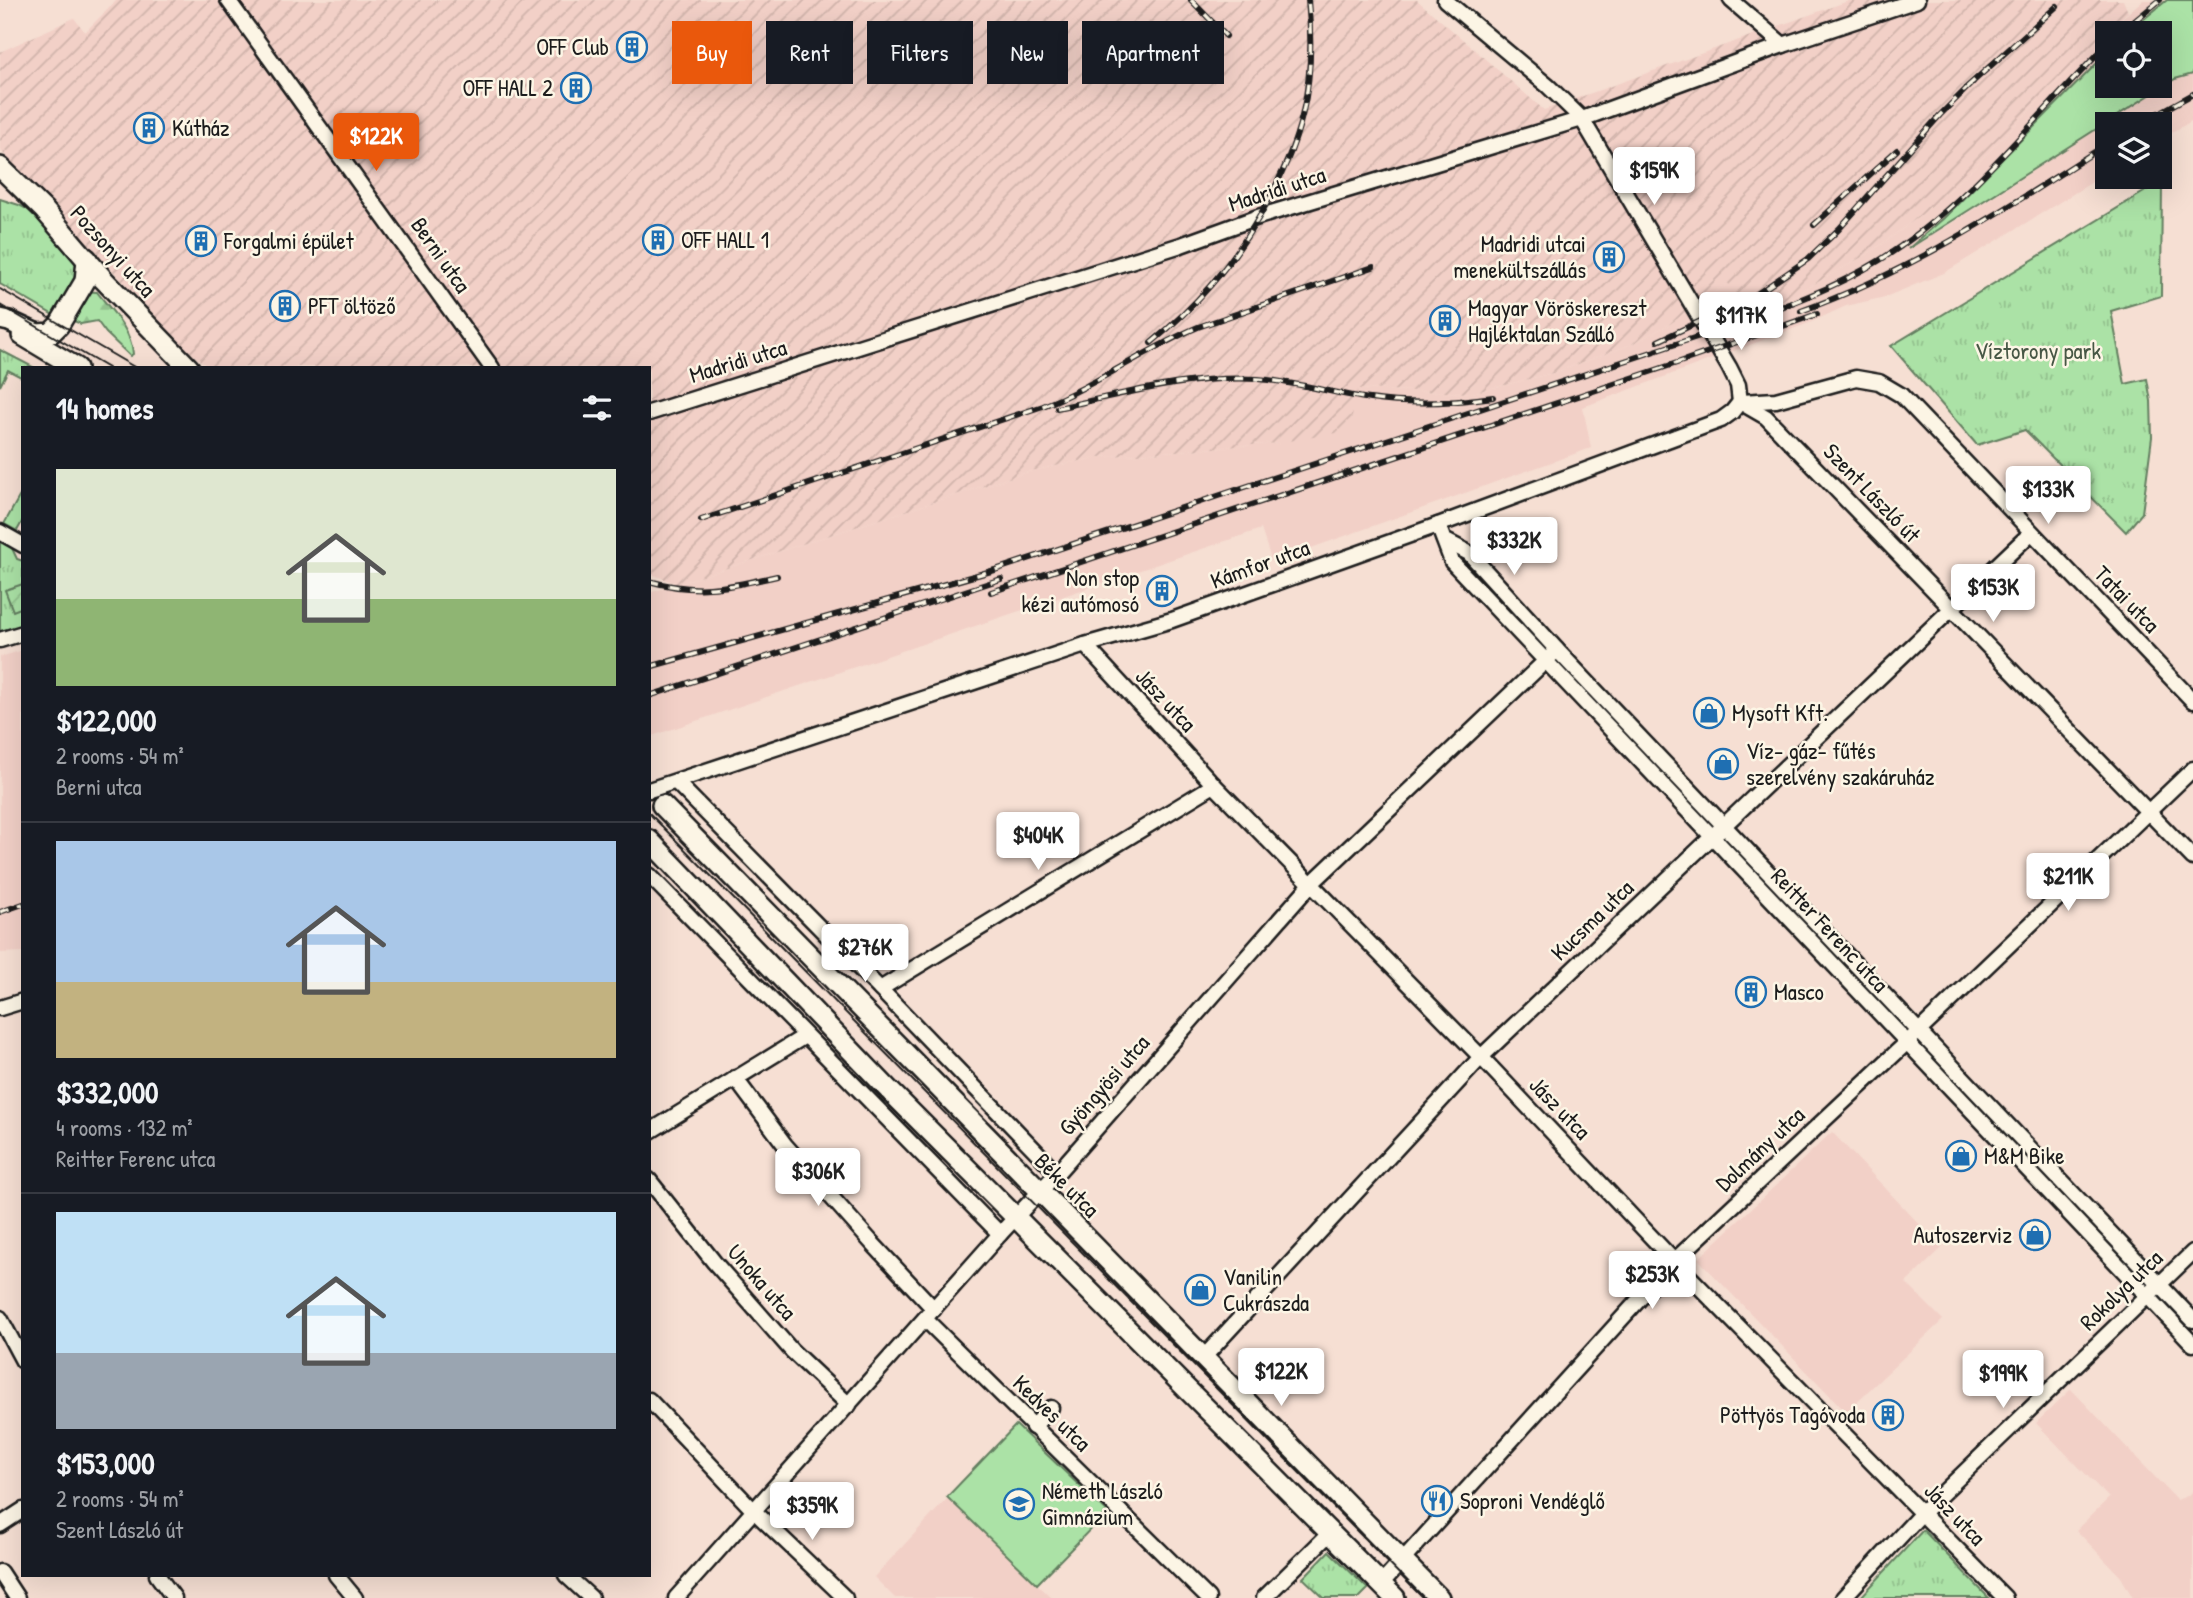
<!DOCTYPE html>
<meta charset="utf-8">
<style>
:root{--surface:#171b24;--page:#242831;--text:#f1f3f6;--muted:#9ea1a6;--line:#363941;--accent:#ea580c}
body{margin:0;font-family:"Patrick Hand",sans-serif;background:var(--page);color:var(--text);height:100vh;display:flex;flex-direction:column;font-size:26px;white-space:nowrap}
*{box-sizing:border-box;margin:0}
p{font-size:23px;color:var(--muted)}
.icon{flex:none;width:38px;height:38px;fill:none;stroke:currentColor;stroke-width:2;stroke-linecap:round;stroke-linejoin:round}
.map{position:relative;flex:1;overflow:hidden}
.sheet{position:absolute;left:21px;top:366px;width:630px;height:1211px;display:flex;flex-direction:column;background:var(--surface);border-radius:0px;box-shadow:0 7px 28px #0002}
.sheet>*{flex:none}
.top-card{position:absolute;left:672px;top:21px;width:665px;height:63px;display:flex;gap:14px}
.tools{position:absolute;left:2095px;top:21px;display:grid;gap:14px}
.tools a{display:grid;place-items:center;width:77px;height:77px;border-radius:0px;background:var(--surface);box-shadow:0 7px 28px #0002;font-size:35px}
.price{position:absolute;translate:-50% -60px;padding:0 16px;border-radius:7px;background:#fff;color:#222;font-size:23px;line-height:46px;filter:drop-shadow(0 2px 4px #0008)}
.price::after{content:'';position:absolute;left:50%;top:42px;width:21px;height:16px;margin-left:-10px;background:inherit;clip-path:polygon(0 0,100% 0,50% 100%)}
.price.on{background:var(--accent);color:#fff}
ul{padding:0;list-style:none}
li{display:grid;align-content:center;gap:14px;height:371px;padding:0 35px}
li+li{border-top:2px solid var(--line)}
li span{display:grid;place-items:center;height:217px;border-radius:0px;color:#555}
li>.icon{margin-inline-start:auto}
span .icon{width:126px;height:126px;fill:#fffc;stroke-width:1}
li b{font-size:30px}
h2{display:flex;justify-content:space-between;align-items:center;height:84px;padding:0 35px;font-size:30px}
.tag{padding:0 24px;border-radius:0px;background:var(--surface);box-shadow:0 7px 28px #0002;font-size:24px;line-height:63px}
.tag.on{background:var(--accent);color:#fff}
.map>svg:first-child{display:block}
.built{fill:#f2d0c7}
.industrial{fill:url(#industrial-furrows)}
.grass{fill:#abe2a6;stroke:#647f61;stroke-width:2}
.forest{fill:url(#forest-firs);stroke:#647f61;stroke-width:2}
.park{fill:url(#park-tufts);stroke:#647f61;stroke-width:2}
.garden{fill:url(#garden-furrows);stroke:#647f61;stroke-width:2}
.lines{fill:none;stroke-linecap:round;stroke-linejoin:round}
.minor-casing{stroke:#1c1c1c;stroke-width:19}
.major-casing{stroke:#1c1c1c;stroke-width:24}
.minor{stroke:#fcf5e5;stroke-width:14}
.major{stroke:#fcf5e5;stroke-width:19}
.tram{stroke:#1c1c1c;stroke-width:2}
.rail-casing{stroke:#1c1c1c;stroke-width:6}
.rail{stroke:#fcf5e5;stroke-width:3.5;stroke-dasharray:10;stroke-linecap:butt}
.labels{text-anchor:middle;stroke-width:5;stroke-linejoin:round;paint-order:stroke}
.poi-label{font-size:23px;fill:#1c1c1c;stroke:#fcf5e5;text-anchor:start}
.street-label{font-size:23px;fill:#1c1c1c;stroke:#fcf5e5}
.park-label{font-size:23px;fill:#475745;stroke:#fcf5e5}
</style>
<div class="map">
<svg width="2193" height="1598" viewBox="0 0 2193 1598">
<defs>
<pattern id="industrial-furrows" width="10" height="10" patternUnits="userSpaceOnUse" patternTransform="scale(1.75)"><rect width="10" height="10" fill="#f2d0c7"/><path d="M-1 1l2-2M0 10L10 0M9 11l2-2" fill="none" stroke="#cfb2aa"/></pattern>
<pattern id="forest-firs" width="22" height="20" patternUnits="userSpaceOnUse" patternTransform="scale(1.75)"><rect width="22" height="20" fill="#abe2a6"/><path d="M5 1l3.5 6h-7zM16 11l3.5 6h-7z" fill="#93c18e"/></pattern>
<pattern id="park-tufts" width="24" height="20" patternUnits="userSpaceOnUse" patternTransform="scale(1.75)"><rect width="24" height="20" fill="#abe2a6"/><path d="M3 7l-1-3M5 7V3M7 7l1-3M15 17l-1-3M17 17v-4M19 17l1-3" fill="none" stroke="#93c18e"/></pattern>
<pattern id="garden-furrows" width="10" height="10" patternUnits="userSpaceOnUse" patternTransform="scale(1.75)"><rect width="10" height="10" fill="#abe2a6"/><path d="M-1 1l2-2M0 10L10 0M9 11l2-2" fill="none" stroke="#93c18e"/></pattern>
</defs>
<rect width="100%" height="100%" fill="#f6dfd3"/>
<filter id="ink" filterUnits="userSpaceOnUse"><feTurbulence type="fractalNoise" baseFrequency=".0143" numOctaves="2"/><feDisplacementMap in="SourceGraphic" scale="14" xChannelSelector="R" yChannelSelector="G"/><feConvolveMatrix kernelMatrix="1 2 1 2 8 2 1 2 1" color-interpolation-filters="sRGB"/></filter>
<g filter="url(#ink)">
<!-- built -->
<g class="built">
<path d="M 2143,0 L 2167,0 L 2127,33 L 2107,33 L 2107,53 L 1944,218 L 1913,246 L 1952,223 L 2175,79 L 2193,74 L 2193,120 L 2160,140 L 2160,124 L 2107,124 L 2107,173 L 1944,273 L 1885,297 L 1846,306 L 1809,323 L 1583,407 L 1591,448 L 1272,562 L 1261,529 L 649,737 L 649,593 L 1031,471 L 1100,457 L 1278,443 L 1357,389 L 1472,393 L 1557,372 L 1632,344 L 1670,324 L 1729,282 L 1745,314 L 1795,295 L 1871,252 L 1920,216 L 1968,173 L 2105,33 Z"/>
<path d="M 23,650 L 23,952 L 0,953 L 0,657 Z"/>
<path d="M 1832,1132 L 1942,1248 L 1906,1283 L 1943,1320 L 1846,1412 L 1698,1259 Z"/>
<path d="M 2071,1389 L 2177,1500 L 2187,1496 L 2193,1490 L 2193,1598 L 2133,1598 L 2121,1577 L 2076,1530 L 2109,1498 L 2036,1423 Z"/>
<path d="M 1016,1425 L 1107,1512 L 1037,1584 L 1052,1598 L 895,1598 L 874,1577 Z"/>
</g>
<!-- industrial -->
<path class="industrial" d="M 117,0 L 1417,0 L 1544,110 L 1851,0 L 2123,0 L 2128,12 L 2105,33 L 1968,173 L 1920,216 L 1871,252 L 1795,295 L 1745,314 L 1728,283 L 1670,324 L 1632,344 L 1557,372 L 1472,393 L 1358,389 L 1349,431 L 1278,443 L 1100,457 L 1031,471 L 677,584 L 649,573 L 649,368 L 208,367 L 185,348 L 0,150 L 0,52 L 74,18 L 85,32 Z"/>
<!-- grass -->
<g class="grass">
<path d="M 2167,0 L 2193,0 L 2193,74 L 2175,79 L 1908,249 L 1944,218 L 2107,53 L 2107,86 L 2160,86 L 2160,33 L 2127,33 Z"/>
<path d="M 1016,1425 L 1107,1512 L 1037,1584 L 947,1497 Z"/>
</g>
<!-- forest -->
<path class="forest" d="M 82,291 L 97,292 C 111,310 132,331 133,354 L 130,356 L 106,333 L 97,321 L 81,324 L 71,320 Z"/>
<!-- park -->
<g class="park">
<path d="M 2162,181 L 2161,296 L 2111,311 L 2125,384 L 2147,379 L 2151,401 L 2152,437 L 2142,513 L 2126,532 L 2025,430 L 1977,445 L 1891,346 Z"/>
<path d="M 0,199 L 19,205 L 35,213 L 77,258 L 79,275 L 57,317 L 0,284 Z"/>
<path d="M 0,350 L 33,367 L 23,368 L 23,378 L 8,370 L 0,386 Z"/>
<path d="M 23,490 L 23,520 L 17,531 L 4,524 Z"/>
<path d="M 0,538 L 10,544 L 17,559 L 23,561 L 23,620 L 20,622 L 23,631 L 0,638 Z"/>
<path d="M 1923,1530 L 1989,1598 L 1860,1598 Z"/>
<path d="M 1329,1551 L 1368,1589 L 1359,1598 L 1324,1598 L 1303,1578 Z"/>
</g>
<!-- garden -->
<path class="garden" d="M 23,584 L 23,607 L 13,611 L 5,590 Z"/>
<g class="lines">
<!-- minor casing -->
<g class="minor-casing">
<g id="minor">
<path d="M 228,0 L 492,368"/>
<path d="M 1445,0 L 1548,86 L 1582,119 L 1729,367 L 1738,385 L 1740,402"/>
<path d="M 1731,0 L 1783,45"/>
<path d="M 1740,402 L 1766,417 L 2193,858"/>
<path d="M 1741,402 L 1776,400 L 1856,378 L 1879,382 L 1901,395 L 2193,701"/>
<path d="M 649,413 L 1181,245 L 1258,217 L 1582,119 L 1783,45 L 1917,0"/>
<path d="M 1438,525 L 1452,562 L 2193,1344"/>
<path d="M 0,532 L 23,545"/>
<path d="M 1444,540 L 1469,553 L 1557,650 L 2193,1320"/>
<path d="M 0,640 L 23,633"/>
<path d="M 1085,645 L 1214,785 L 1481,1057 L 1674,1261 L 2005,1598"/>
<path d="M 676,782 L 880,989 L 1057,1173"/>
<path d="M 649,790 L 1085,645 L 1172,620 L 1438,525 L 1721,420 L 1732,412 L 1740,402"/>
<path d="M 649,875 L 1000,1234"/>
<path d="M 880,989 L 1214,785"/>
<path d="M 0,1008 L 23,1001"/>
<path d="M 735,1078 L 785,1145 L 873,1244 L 934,1309"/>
<path d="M 649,1132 L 805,1036"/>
<path d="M 649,1180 L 714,1262 L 792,1351 L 849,1405"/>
<path d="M 0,1318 L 23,1361"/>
<path d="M 925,1319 L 1208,1598"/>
<path d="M 1204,1357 L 1481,1057 L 2031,533"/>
<path d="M 649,1400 L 755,1512 L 845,1598"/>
<path d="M 1033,1427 L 1051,1408"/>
<path d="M 0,1525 L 23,1510"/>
<path d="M 0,1572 L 17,1598"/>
<path d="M 157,1575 L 174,1598"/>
<path d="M 336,1575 L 355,1598"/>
<path d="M 566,1575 L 591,1598"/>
<path d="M 1381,1584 L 1674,1261 L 1918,1032 L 2193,769"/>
<path d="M 676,1598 L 1000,1234 L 1057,1173 L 1311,884 L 1557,650"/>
<path d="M 1264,1598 L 1331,1532"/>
<path d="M 1843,1598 L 1922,1513 L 2193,1252"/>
</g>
</g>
<!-- major casing -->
<g class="major-casing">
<g id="major">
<path d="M 0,167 L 44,210 L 104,280 L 189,368"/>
<path d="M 0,319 L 9,321 L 37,334 L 51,333 L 59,325 L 85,281 L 87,259"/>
<path d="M 22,335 L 77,368"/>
<path d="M 662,805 L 1439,1598"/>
<path d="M 649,840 L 888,1089 L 1395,1598"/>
</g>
</g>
<!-- minor -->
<use href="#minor" class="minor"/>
<!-- major -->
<use href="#major" class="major"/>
<!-- tram -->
<g class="tram">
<path d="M 0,289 L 136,368"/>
<path d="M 0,305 L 108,368"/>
<path d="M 649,813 L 1423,1598"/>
</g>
<!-- rail casing -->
<g class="rail-casing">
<g id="rail">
<path d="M 1191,0 L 1226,36"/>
<path d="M 2120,33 L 2160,0"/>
<path d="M 1967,87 L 2057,6"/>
<path d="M 2139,124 L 2193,94"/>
<path d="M 1814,225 L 1897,150"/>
<path d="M 1801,311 C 1911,272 2009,207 2107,144"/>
<path d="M 1658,341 L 1754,296 L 1808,259 L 1839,229 L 1940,115 L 1973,82"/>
<path d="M 1151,343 C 1196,306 1228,269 1258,219 C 1301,145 1317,86 1308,0"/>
<path d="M 1057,408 C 1124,394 1189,375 1258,379 C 1296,382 1332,393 1370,399 C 1411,405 1452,403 1493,397"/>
<path d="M 701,520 L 1043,406 C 1097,385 1144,350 1198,327 L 1373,267"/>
<path d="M 649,581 C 699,595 728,587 777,576"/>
<path d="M 991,592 L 1680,362 L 1817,314"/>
<path d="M 649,667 L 995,570 L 1709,333 C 1768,312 1827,293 1880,260 C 1969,205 2033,118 2107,45"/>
<path d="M 649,696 L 1001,579"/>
<path d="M 0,912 L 23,904"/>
</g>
</g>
<!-- rail -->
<use href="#rail" class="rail"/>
</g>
</g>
<!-- icons -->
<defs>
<g id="building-ring" transform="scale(1.575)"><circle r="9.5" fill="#fcf5e5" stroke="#1f6fb2" stroke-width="1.5"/><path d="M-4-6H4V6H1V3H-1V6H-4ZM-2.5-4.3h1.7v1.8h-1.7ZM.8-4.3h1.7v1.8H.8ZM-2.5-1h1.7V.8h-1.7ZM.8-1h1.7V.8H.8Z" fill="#1f6fb2"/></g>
<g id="shop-ring" transform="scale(1.575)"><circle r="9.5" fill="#fcf5e5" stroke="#1f6fb2" stroke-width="1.5"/><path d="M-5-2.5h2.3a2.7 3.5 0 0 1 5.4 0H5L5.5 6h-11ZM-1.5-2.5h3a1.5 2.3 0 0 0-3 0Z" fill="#1f6fb2"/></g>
<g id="restaurant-ring" transform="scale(1.575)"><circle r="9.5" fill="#fcf5e5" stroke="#1f6fb2" stroke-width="1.5"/><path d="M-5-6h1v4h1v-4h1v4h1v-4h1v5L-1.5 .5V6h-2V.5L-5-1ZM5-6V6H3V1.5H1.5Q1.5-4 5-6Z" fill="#1f6fb2"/></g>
<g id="school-ring" transform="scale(1.575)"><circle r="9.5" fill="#fcf5e5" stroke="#1f6fb2" stroke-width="1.5"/><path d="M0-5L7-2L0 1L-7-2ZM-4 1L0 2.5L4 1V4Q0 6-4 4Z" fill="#1f6fb2"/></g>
</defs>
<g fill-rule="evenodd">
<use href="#building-ring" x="632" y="47"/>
<use href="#building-ring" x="576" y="88"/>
<use href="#building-ring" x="149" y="128"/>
<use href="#building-ring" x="658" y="240"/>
<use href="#building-ring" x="201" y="241"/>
<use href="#building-ring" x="1609" y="257"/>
<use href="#building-ring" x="285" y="306"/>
<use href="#building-ring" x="1445" y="321"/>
<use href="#building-ring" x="1162" y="591"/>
<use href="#shop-ring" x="1709" y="713"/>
<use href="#shop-ring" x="1723" y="764"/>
<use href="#building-ring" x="1751" y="992"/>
<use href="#shop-ring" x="1961" y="1156"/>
<use href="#shop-ring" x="2035" y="1235"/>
<use href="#shop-ring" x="1200" y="1290"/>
<use href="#building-ring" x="1888" y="1415"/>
<use href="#restaurant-ring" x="1437" y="1501"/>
<use href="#school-ring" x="1019" y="1504"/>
</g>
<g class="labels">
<!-- poi labels -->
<g class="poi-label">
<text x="609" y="55" text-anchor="end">OFF Club</text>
<text x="553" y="96" text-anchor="end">OFF HALL 2</text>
<text x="172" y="136">Kútház</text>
<text x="681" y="248">OFF HALL 1</text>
<text x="224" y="249">Forgalmi épület</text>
<text x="1586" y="252" text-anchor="end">Madridi utcai<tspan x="1586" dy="26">menekültszállás</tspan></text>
<text x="308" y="314">PFT öltöző</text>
<text x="1468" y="316">Magyar Vöröskereszt<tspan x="1468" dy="26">Hajléktalan Szálló</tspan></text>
<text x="1139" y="586" text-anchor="end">Non stop<tspan x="1139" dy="26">kézi autómosó</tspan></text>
<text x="1732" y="721">Mysoft Kft.</text>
<text x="1746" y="759">Víz- gáz- fűtés<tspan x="1746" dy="26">szerelvény szakáruház</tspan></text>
<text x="1774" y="1000">Masco</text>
<text x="1984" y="1164">M&amp;M Bike</text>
<text x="2012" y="1243" text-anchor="end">Autoszerviz</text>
<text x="1223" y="1285">Vanilin<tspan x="1223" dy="26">Cukrászda</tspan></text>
<text x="1865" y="1423" text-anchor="end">Pöttyös Tagóvoda</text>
<text x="1042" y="1499">Németh László<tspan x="1042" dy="26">Gimnázium</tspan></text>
<text x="1460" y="1509">Soproni Vendéglő</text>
</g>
<!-- street labels -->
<g class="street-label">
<text transform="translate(1277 189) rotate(-18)" y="8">Madridi utca</text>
<text transform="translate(113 251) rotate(48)" y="8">Pozsonyi utca</text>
<text transform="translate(441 255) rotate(55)" y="8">Berni utca</text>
<text transform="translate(738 361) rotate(-17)" y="8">Madridi utca</text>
<text transform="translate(1872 493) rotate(46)" y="8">Szent László út</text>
<text transform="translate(1260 564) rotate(-20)" y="8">Kámfor utca</text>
<text transform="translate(2127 599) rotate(46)" y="8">Tatai utca</text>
<text transform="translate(1166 700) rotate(47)" y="8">Jász utca</text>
<text transform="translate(1592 920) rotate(-44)" y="8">Kucsma utca</text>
<text transform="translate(1830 930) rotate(47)" y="8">Reitter Ferenc utca</text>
<text transform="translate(1104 1085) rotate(-49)" y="8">Gyöngyösi utca</text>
<text transform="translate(1560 1108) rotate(46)" y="8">Jász utca</text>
<text transform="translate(1760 1149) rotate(-43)" y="8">Dolmány utca</text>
<text transform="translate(1067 1185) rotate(45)" y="8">Béke utca</text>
<text transform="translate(762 1282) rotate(49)" y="8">Unoka utca</text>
<text transform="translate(2121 1290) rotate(-44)" y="8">Rokolya utca</text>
<text transform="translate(1052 1413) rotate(44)" y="8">Kedves utca</text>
<text transform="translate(1955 1514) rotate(46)" y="8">Jász utca</text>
</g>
<!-- park labels -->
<g class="park-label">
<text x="2038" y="359">Víztorony park</text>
</g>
</g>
</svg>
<div class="tools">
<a><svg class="icon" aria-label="locate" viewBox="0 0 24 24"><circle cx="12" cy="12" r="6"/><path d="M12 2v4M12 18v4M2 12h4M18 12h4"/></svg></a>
<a><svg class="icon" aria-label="layers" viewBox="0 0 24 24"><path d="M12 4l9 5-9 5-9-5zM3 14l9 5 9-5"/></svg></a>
</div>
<b class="price on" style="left:376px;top:173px">$122K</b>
<b class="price" style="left:1654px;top:207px">$159K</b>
<b class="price" style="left:1741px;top:352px">$117K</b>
<b class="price" style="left:2048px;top:526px">$133K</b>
<b class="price" style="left:1514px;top:577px">$332K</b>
<b class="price" style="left:1993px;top:624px">$153K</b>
<b class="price" style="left:1038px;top:872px">$404K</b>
<b class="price" style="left:2068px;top:913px">$211K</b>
<b class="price" style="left:865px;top:984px">$276K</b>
<b class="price" style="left:818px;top:1208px">$306K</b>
<b class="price" style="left:1652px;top:1311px">$253K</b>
<b class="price" style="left:1281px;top:1408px">$122K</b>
<b class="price" style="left:2003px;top:1410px">$199K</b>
<b class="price" style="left:812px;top:1542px">$359K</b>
<div class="top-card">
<a class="tag on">Buy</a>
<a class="tag">Rent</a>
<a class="tag">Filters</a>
<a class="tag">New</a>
<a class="tag">Apartment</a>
</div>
<section class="sheet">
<h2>14 homes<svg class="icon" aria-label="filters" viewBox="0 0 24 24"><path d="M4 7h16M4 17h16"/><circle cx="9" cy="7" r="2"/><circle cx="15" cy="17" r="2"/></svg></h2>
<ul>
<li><span style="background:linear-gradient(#dfe7d0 60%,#8fb573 0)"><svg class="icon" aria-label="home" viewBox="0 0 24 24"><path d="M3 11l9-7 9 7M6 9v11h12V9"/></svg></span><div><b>$122,000</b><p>2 rooms · 54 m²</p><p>Berni utca</p></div></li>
<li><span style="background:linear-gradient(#a9c7e8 65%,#c2b280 0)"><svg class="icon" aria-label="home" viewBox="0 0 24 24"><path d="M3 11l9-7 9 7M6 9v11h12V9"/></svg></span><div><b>$332,000</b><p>4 rooms · 132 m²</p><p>Reitter Ferenc utca</p></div></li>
<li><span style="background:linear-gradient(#bfe0f5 65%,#9aa5b1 0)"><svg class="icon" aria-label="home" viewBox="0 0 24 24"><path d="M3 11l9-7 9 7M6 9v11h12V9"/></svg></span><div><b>$153,000</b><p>2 rooms · 54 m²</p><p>Szent László út</p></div></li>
</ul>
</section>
</div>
